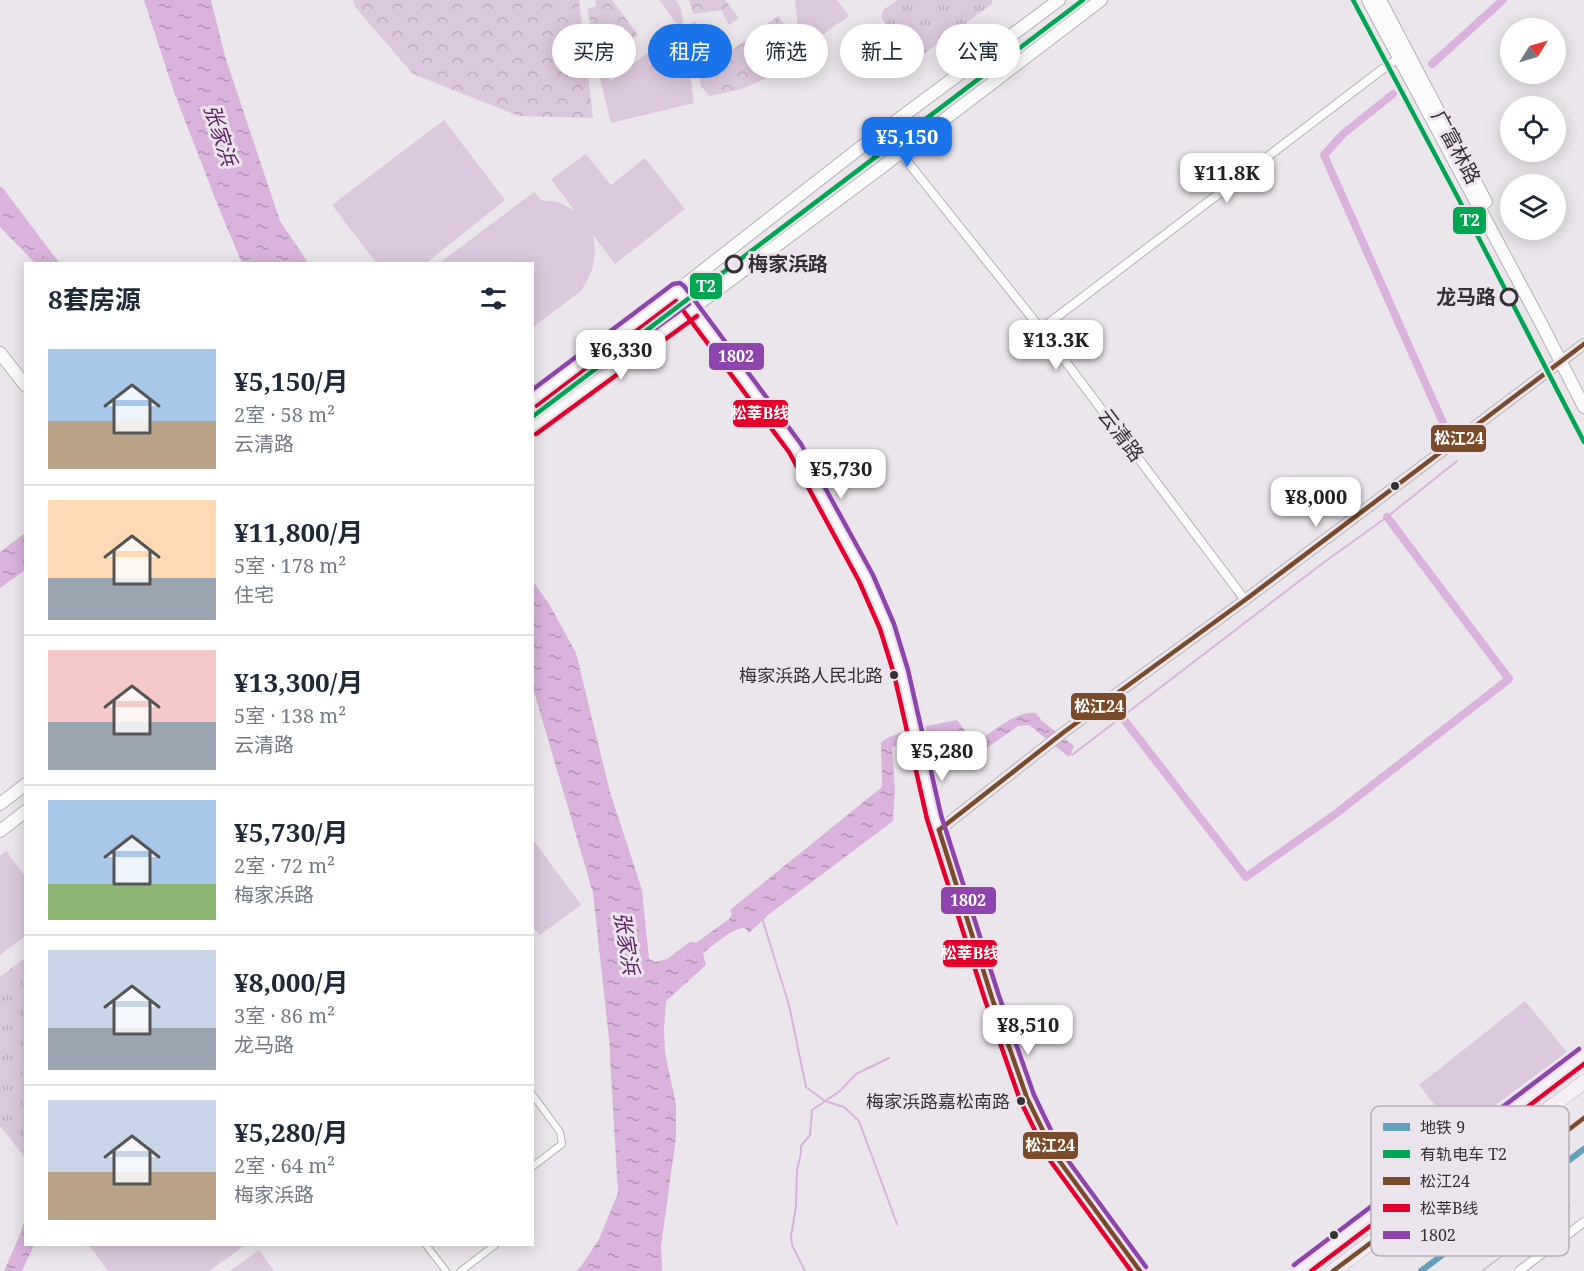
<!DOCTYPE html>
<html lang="zh">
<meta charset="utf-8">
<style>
:root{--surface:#fff;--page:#f6f6f7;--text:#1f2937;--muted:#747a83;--line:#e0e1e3;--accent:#1a73e8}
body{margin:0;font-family:"Noto Serif","Noto Sans SC",serif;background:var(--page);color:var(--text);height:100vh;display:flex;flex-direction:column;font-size:22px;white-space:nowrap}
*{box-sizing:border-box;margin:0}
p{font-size:20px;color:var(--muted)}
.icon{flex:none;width:33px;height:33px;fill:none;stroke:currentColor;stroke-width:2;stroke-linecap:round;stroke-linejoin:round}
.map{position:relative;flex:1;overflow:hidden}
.sheet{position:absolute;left:24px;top:262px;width:510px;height:984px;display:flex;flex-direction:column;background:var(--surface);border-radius:0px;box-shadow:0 3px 15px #0003}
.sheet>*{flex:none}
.hud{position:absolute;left:552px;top:24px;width:570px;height:54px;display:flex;gap:12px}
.needle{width:39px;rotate:53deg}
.tools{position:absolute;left:1500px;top:18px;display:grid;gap:12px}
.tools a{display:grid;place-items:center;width:66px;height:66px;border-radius:50%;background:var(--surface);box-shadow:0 3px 15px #0003;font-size:30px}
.price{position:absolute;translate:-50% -51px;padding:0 14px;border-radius:12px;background:#fff;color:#222;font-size:20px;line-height:39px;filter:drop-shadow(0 2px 3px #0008)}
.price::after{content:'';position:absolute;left:50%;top:36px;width:18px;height:14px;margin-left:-9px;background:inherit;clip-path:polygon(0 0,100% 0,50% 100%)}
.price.active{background:var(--accent);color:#fff}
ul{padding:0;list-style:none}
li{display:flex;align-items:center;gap:18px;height:150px;padding:0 24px}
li+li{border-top:2px solid var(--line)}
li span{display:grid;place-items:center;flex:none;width:168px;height:120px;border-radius:0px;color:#555}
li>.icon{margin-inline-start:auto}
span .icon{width:72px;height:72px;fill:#fffc;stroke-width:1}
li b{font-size:26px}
h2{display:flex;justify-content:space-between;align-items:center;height:72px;padding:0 24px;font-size:26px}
.chip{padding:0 21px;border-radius:27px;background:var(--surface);box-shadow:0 3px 15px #0003;font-size:21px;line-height:54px}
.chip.active{background:var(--accent);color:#fff}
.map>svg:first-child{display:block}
.grass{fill:url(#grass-tufts)}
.forest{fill:url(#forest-crowns)}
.park{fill:#dcc8dc}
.water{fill:url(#water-ripples)}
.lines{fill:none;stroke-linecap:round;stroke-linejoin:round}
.stream{stroke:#d9b3db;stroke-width:2}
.canal{stroke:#d9b3db;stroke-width:8}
.pedestrian-casing{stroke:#b3b0b3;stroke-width:8}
.minor-casing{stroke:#b3b0b3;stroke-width:10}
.tertiary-casing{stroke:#b3b0b3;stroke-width:12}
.secondary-casing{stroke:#b3b0b3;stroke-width:14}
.primary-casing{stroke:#c3b8c3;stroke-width:15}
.pedestrian{stroke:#fcfbfc;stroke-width:6}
.minor{stroke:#fcfbfc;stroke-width:8}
.tertiary{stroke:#fcfbfc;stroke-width:10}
.secondary{stroke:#fcfbfc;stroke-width:12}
.primary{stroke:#f5f0f5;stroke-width:14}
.tram{stroke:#c1c1c1;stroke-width:1.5}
.bus-1-casing{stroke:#ece4ed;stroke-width:9}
.bus-2-casing{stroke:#ece4ed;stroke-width:9}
.bus-3-casing{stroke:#ece4ed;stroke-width:9}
.bus-1{stroke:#7a4b2a;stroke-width:4.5}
.bus-2{stroke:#e4002b;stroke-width:4.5}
.bus-3{stroke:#8e44ad;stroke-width:4.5}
.tram-1-casing{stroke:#ece4ed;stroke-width:9}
.tram-1{stroke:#00a651;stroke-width:4.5}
.metro-1-casing{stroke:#ece4ed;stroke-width:10}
.metro-1{stroke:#62a0bb;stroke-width:6}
.stop-dot{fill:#ece4ed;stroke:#343134;stroke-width:3}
.bus-dot{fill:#343134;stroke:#ece4ed;stroke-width:2}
.labels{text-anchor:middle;stroke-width:6;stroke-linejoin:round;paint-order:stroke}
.bus-label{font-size:18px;fill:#343134;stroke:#ece4ed;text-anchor:end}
.street-label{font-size:20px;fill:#343134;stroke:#ece4ed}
.stop-label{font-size:20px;font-weight:bold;fill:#343134;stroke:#ece4ed;text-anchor:start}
.water-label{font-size:21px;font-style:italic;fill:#612366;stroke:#ece4ed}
.key{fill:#ece4ed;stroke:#b5aeb6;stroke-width:1.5}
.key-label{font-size:16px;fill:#343134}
.line-badge{stroke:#ece4ed;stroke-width:2}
.badge-label{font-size:16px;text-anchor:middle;font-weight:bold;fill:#fff}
</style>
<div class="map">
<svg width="1584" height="1271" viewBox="0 0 1584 1271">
<defs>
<pattern id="grass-tufts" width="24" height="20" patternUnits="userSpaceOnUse" patternTransform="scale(1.5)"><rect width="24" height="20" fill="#dcc8dc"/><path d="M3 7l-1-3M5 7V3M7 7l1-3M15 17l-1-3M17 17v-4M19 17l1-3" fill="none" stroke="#bdacbd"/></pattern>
<pattern id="forest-crowns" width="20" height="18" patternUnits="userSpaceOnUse" patternTransform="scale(1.5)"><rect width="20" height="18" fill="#dcc8dc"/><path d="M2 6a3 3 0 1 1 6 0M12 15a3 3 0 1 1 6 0" fill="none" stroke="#bdacbd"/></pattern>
<pattern id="water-ripples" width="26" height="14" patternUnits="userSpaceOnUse" patternTransform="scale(1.5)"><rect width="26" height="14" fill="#d9b3db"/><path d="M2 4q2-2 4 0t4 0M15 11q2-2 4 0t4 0" fill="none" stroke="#b192b2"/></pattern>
</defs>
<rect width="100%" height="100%" fill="#ebe6eb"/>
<!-- grass -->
<g class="grass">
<path d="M 897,0 L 992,0 L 992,4 L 917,59 L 910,57 L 881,17 L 883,10 Z"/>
<path d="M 25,958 L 25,1158 L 0,1126 L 0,977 Z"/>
</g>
<!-- forest -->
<g class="forest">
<path d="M 353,0 L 579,0 L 593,118 L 519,116 L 413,74 L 355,7 Z"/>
<path d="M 595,0 L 612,0 L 638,35 L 628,41 L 621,26 L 592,30 L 587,9 L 596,6 Z"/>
<path d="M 689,0 L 725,0 L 739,18 L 729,25 L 721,10 L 693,14 Z"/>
<path d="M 778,16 L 804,50 L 775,74 L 742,89 L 709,96 L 701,86 L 691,22 L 696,22 L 703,38 L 710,48 L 706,53 L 713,64 Z"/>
</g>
<!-- park -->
<g class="park">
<path d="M 659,0 L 676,0 L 681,8 L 694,103 L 611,123 L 591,42 L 596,41 L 602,58 L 608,65 L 603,69 L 611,81 L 680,28 Z"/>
<path d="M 795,0 L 837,0 L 849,16 L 806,46 L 799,37 Z"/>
<path d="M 444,120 L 505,200 L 425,264 L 377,264 L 332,205 Z"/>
<path d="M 586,154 L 611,185 L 645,158 L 685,209 L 615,264 L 593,235 C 597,258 594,271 581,291 L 533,327 L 532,264 L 438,264 L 534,192 L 541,200 L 558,202 L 574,210 L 551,179 Z"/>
<path d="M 535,842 L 581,905 L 540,935 L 532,926 L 532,844 Z"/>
<path d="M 6,851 L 25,876 L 25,936 L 0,955 L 0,856 Z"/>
<path d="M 1525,1001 L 1567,1052 L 1464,1128 L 1421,1149 L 1417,1146 L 1445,1118 L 1419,1085 Z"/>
<path d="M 89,1245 L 245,1245 L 209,1271 L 108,1271 Z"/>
<path d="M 259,1250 L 274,1271 L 230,1271 Z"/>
</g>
<!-- water -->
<g class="water">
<path d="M 144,0 L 211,0 L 225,56 L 280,221 L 309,264 L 243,264 L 241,261 L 218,206 L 174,92 Z"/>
<path d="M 0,194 L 53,264 L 36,264 L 0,227 Z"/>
<path d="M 25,533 L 25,570 L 0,588 L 0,552 Z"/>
<path d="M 532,580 L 549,604 L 576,653 L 610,792 L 642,890 L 649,959 L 655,962 L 667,959 L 690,942 L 696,943 L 729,919 L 732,914 L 730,910 L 882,787 L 881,743 C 891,731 940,724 957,720 L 975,744 C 992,732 1015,711 1036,713 L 1042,721 L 1074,746 L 1069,757 L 1029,725 L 1018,726 L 971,759 L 950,731 L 892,747 L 895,790 L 893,821 L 768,915 L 749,933 L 745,928 C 733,927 713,946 703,953 L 706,965 L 666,1001 L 664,1028 L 665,1053 L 676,1104 L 676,1137 L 661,1246 L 662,1271 L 576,1271 L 582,1265 L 599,1239 L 618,1193 L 609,1039 L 593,893 L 533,688 Z"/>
<path d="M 25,1219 L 26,1245 L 34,1245 L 22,1271 L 4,1271 L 19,1237 Z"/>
</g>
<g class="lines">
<!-- stream -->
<g class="stream">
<path d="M 1069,751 L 1072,755 L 1323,563 L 1387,517 L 1457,461"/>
<path d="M 762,918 L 789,1005 L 806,1087 L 825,1101 L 844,1107 L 859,1121 L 897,1224"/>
<path d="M 805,1271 L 792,1245 L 791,1236 L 796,1207 L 797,1170 L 801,1153 L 801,1146 L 810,1135 L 812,1110 L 840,1091 L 856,1074 L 889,1058"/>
</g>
<!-- canal -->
<g class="canal">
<path d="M 1432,64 L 1503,0"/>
<path d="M 1393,94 L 1343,134 L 1324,155 L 1444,425"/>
<path d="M 0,191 L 55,264"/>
<path d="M 1122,717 L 1246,877 L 1334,815 L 1509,679 L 1387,517"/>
</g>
<!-- pedestrian casing -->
<g class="pedestrian-casing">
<g id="pedestrian">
<path d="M 532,1094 L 560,1132 L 562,1144 L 532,1167"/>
<path d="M 426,1245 L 446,1271"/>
<path d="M 461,1271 L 495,1245"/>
</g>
</g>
<!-- minor casing -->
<g class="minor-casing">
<g id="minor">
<path d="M 883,131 L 1041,329 L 1245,600"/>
<path d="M 1041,329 L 1384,68 L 1399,58"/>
<path d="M 1519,1271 L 1584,1222"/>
</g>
</g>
<!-- tertiary casing -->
<g class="tertiary-casing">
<path id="tertiary" d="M 939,830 L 1064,732 L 1245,600 L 1584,344"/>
</g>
<!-- secondary casing -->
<g class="secondary-casing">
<g id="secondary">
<path d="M 1368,0 L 1542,325 L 1584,407"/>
<path d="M 1380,0 L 1486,202"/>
<path d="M 678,290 L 795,448 L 866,578 L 887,626 L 901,672 L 934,817 L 992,998 L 1027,1098 L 1055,1155 L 1140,1271"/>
<path d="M 0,353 L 26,386"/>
<path d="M 532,400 L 678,290 L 865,144 L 1059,0"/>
<path d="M 532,428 L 882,167 L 1101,0"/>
<path d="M 0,804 L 26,784"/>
<path d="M 0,831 L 26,811"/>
</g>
</g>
<!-- primary casing -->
<g class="primary-casing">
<g id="primary">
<path d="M 1299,1271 L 1584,1055"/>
<path d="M 1333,1271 L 1584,1082"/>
</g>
</g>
<!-- pedestrian -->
<use href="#pedestrian" class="pedestrian"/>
<!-- minor -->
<use href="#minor" class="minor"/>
<!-- tertiary -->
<use href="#tertiary" class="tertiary"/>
<!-- secondary -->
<use href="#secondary" class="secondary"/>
<!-- primary -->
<use href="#primary" class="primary"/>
<!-- tram -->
<path class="tram" d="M 1482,1271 L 1570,1205"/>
<!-- bus-1 casing -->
<g class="bus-1-casing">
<g id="bus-1">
<path d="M 939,830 L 1064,732 L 1245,600 L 1584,344"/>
<path d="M 939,830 L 992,998 L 1027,1098 L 1055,1155 L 1140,1271"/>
<path d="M 1483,1159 L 1526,1212 L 1550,1195"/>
<path d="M 1525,1163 L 1584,1118"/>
<path d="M 1333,1271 L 1483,1159"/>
</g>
</g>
<!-- bus-2 casing -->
<g class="bus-2-casing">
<g id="bus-2">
<path d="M 537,406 L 676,301 L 789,452 L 859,581 L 880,629 L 894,674 L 927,819 L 985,1000 L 1020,1100 L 1049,1159 L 1131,1271"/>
<path d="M 536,434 L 697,316"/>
<path d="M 1311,1271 L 1584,1064"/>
</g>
</g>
<!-- bus-3 casing -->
<g class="bus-3-casing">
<g id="bus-3">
<path d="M 532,390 L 673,284 L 680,283 L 684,286 L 801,444 L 873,575 L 894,624 L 908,670 L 941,815 L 999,996 L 1034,1095 L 1061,1151 L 1146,1267"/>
<path d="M 532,418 L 689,304"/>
<path d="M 1294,1265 L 1579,1049"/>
</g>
</g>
<!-- bus-1 -->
<use href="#bus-1" class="bus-1"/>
<!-- bus-2 -->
<use href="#bus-2" class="bus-2"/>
<!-- bus-3 -->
<use href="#bus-3" class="bus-3"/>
<!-- tram-1 casing -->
<g class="tram-1-casing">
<g id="tram-1">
<path d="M 1353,0 L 1456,194 L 1584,442"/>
<path d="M 532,417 C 717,279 899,138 1083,0"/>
</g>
</g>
<!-- tram-1 -->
<use href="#tram-1" class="tram-1"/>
<!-- metro-1 casing -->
<g class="metro-1-casing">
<path id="metro-1" d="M 1421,1271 L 1584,1149"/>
</g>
<!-- metro-1 -->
<use href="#metro-1" class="metro-1"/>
</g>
<!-- markers -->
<g class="stop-dot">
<circle cx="734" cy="264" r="8"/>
<circle cx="1509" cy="297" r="8"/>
</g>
<g class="bus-dot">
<circle cx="1395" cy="486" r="5"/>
<circle cx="894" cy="675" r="5"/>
<circle cx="1021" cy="1101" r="5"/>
<circle cx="1334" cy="1235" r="5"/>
</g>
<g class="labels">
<!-- bus labels -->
<g class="bus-label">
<text x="883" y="682">梅家浜路人民北路</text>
<text x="1010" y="1108">梅家浜路嘉松南路</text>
</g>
<!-- street labels -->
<g class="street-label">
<text transform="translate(1456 147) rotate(62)" y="7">广富林路</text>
<text transform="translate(1121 435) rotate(53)" y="7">云清路</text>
</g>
<!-- stop labels -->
<g class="stop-label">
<text x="748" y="271">梅家浜路</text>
<text x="1496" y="304" text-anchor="end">龙马路</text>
</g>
<!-- water labels -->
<g class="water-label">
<text transform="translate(220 135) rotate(73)" y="7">张家浜</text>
<text transform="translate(626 943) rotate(81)" y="7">张家浜</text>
</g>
</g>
<!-- legend -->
<rect x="1371" y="1106" width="198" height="150" rx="9" class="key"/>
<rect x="1383" y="1123" width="27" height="8" fill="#62a0bb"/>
<rect x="1383" y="1150" width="27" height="8" fill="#00a651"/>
<rect x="1383" y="1177" width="27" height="8" fill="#7a4b2a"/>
<rect x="1383" y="1204" width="27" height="8" fill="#e4002b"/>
<rect x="1383" y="1231" width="27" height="8" fill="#8e44ad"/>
<g class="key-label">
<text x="1420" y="1133">地铁 9</text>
<text x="1420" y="1160">有轨电车 T2</text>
<text x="1420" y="1187">松江24</text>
<text x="1420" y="1214">松莘B线</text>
<text x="1420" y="1241">1802</text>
</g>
<g class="line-badge">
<rect x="1452" y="206" width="35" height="29" rx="6" fill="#00a651"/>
<rect x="689" y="272" width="34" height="28" rx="6" fill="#00a651"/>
<rect x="708" y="342" width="57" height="29" rx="6" fill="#8e44ad"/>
<rect x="732" y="399" width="57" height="29" rx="6" fill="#e4002b"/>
<rect x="1430" y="424" width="57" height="29" rx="6" fill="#7a4b2a"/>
<rect x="1070" y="692" width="57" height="29" rx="6" fill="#7a4b2a"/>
<rect x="940" y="886" width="57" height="29" rx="6" fill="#8e44ad"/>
<rect x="942" y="939" width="56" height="29" rx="6" fill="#e4002b"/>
<rect x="1022" y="1131" width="57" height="29" rx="6" fill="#7a4b2a"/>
</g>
<g class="badge-label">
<text x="1470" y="226">T2</text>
<text x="706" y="292">T2</text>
<text x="736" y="362">1802</text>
<text x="760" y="419">松莘B线</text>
<text x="1459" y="444">松江24</text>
<text x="1099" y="712">松江24</text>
<text x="968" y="906">1802</text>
<text x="970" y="959">松莘B线</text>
<text x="1050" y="1151">松江24</text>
</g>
</svg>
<div class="tools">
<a><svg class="needle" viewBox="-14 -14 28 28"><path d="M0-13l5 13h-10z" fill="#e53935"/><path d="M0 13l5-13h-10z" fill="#747a83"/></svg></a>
<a><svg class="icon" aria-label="locate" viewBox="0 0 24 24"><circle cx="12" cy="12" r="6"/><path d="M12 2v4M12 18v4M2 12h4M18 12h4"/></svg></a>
<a><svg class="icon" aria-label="layers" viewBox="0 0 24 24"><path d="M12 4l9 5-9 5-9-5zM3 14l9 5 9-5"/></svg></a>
</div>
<b class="price active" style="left:907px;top:168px">¥5,150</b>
<b class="price" style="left:1227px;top:204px">¥11.8K</b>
<b class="price" style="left:1056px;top:371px">¥13.3K</b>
<b class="price" style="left:621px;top:381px">¥6,330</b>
<b class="price" style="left:841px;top:500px">¥5,730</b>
<b class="price" style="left:1316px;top:528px">¥8,000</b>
<b class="price" style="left:942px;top:782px">¥5,280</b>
<b class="price" style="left:1028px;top:1056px">¥8,510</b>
<div class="hud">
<a class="chip">买房</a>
<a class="chip active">租房</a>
<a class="chip">筛选</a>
<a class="chip">新上</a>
<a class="chip">公寓</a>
</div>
<section class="sheet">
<h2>8套房源<svg class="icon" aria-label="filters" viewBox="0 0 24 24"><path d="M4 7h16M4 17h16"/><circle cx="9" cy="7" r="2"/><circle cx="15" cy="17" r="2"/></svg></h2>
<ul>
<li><span style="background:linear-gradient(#a9c7e8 60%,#b9a48a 0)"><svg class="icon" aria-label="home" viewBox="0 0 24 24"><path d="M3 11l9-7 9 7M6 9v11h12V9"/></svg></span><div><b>¥5,150/月</b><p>2室 · 58 m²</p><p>云清路</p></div></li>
<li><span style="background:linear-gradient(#ffd9b3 65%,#9aa5b1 0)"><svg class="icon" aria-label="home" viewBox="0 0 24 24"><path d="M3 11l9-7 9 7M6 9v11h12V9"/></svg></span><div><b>¥11,800/月</b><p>5室 · 178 m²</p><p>住宅</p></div></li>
<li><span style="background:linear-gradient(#f6c9c9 60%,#9aa5b1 0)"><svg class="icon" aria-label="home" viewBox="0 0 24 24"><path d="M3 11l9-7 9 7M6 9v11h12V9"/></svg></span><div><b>¥13,300/月</b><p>5室 · 138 m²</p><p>云清路</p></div></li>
<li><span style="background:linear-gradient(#a9c7e8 70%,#8fb573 0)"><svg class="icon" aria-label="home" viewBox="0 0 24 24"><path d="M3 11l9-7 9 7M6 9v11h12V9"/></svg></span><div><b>¥5,730/月</b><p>2室 · 72 m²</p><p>梅家浜路</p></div></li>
<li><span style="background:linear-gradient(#c9d6e8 65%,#9aa5b1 0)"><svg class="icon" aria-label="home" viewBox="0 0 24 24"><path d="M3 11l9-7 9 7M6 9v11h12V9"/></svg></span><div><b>¥8,000/月</b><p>3室 · 86 m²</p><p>龙马路</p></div></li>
<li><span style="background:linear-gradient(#c9d6e8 60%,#b9a48a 0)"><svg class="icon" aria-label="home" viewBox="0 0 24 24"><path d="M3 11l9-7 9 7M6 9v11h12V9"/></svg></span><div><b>¥5,280/月</b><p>2室 · 64 m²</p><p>梅家浜路</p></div></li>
</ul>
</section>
</div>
